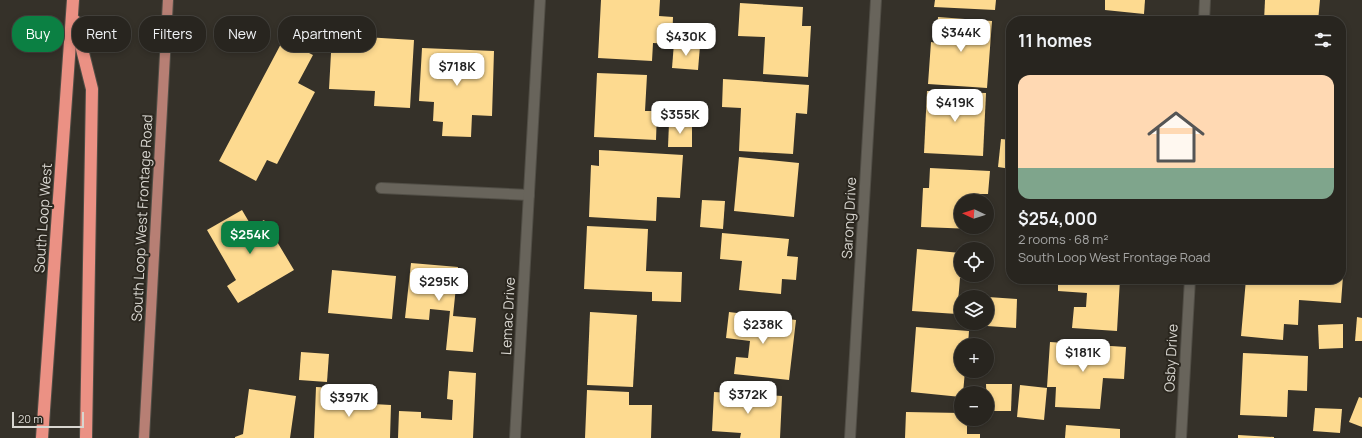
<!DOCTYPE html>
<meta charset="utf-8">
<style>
:root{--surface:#28251f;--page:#34312c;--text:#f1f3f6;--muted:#a5a5a4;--line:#44423d;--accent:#0b8043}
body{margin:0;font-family:Manrope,sans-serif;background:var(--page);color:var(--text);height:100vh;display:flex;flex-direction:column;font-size:15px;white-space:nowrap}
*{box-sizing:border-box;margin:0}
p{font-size:13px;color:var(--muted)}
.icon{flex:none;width:22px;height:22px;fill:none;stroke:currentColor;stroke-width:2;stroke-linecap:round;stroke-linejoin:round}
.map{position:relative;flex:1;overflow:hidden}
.details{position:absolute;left:1006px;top:16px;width:340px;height:268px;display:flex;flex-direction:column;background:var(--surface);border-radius:16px;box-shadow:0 2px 6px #0003,0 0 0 1px var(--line)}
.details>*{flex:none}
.top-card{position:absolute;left:12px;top:16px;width:380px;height:36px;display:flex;gap:8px}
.needle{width:26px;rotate:274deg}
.fabs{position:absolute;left:954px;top:194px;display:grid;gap:8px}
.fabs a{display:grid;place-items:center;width:40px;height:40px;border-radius:50%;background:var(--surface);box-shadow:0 2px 6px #0003,0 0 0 1px var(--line);font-size:20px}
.scale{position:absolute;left:12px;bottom:10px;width:72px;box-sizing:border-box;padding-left:4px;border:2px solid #d8d6d0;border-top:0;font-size:11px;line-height:14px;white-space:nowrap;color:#d8d6d0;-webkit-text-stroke:3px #2b271f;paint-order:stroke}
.price{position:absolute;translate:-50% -34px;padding:0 9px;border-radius:8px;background:#fff;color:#222;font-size:13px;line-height:26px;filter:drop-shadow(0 1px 2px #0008)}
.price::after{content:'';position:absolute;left:50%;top:24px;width:12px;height:9px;margin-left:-6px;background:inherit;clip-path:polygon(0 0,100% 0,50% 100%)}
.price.active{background:var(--accent);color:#fff}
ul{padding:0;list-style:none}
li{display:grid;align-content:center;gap:8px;height:212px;padding:0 12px}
li span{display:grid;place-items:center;height:124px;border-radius:12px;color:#555}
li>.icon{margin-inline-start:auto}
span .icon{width:72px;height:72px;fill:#fffc;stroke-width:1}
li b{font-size:17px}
h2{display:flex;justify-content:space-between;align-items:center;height:48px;padding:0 12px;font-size:17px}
.tag{padding:0 14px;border-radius:16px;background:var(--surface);box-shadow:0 2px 6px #0003,0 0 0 1px var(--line);font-size:14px;line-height:36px}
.tag.active{background:var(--accent);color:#fff}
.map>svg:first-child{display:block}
.building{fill:#fdda90}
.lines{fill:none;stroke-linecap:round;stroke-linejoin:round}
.minor-casing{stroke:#514e46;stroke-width:12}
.major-casing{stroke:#514e46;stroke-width:12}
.highway-casing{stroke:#514e46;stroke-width:14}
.minor{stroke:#68645b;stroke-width:10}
.major{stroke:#b77f74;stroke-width:10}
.highway{stroke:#eb9184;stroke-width:12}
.labels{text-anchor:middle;stroke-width:4;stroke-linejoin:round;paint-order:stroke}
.street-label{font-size:14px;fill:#d8d6d0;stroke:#2b271f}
</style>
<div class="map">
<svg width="1362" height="438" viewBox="0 0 1362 438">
<rect width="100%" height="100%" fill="#353129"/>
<!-- building -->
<g class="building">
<path d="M 601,0 L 660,0 L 659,16 L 673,17 L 672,44 L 653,43 L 652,61 L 598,58 Z"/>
<path d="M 935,0 L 996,0 L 995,10 L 934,7 Z"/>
<path d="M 1105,0 L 1145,0 L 1144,14 L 1105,10 Z"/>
<path d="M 1265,0 L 1320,0 L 1318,21 L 1264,21 Z"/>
<path d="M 740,3 L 803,7 L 802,26 L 811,26 L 808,77 L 763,74 L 765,37 L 738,36 Z"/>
<path d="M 938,17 L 992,21 L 987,88 L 928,84 L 931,42 L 937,43 Z"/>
<path d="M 332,35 L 414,40 L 410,108 L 374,106 L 375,91 L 329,89 Z"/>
<path d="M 283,40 L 313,55 L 298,83 L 315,92 L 277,164 L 267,160 L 256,181 L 219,161 Z"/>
<path d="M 674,43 L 700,46 L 698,70 L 672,68 Z"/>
<path d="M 422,48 L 494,51 L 492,116 L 472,115 L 471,137 L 442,136 L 443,122 L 433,121 L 434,102 L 419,101 Z"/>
<path d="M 597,73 L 647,75 L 645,111 L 657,111 L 656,140 L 594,137 Z"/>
<path d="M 723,79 L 809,85 L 807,114 L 796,113 L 793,154 L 739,151 L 741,108 L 722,107 Z"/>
<path d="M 927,91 L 986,93 L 983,156 L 924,153 Z"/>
<path d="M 669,123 L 692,123 L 692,147 L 668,147 Z"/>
<path d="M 1001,139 L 1011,140 L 1011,169 L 998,167 Z"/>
<path d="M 599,150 L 683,155 L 680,198 L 657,197 L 656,221 L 589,217 L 591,165 L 599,166 Z"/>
<path d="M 739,157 L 799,163 L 794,217 L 734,211 Z"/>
<path d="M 930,168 L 990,171 L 988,194 L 975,194 L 975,201 L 961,201 L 961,227 L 974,227 L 974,229 L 921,227 L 923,188 L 929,188 Z"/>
<path d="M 702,200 L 725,201 L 723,229 L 700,227 Z"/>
<path d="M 242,210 L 252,227 L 264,220 L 294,270 L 238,303 L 227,286 L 236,280 L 207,230 Z"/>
<path d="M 587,226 L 648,229 L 646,271 L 682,272 L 681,302 L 652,301 L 652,292 L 584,289 Z"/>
<path d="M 722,233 L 789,239 L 787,256 L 798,257 L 796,280 L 782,279 L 781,294 L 739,290 L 742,261 L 720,259 Z"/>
<path d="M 917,249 L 961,253 L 961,275 L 972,275 L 972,279 L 960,278 L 957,314 L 912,311 Z"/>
<path d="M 411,263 L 458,267 L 453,316 L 476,318 L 473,352 L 446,350 L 450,311 L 430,309 L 429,320 L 405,318 Z"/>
<path d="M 332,270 L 396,276 L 392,319 L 328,313 Z"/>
<path d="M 1341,276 L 1343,276 L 1341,303 L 1299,300 L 1298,325 L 1284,324 L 1283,340 L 1241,336 L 1246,279 L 1341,279 Z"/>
<path d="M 1058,279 L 1120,279 L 1117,331 L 1072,328 L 1074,307 L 1086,307 L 1087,293 L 1058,291 Z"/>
<path d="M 988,297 L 1017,299 L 1016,328 L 987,326 Z"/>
<path d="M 590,312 L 637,315 L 633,387 L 587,385 Z"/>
<path d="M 729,312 L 796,320 L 789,380 L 734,374 L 736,357 L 748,358 L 750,341 L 726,338 Z"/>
<path d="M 1357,317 L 1362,318 L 1362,341 L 1355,341 Z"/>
<path d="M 1343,324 L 1343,348 L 1319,349 L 1318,325 Z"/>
<path d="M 916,327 L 969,331 L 968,345 L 961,345 L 961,371 L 965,371 L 963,393 L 961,393 L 961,397 L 911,392 Z"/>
<path d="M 1050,342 L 1126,347 L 1124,379 L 1103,378 L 1100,409 L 1055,407 L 1056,387 L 1047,387 Z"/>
<path d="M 301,352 L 329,354 L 327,382 L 299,380 Z"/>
<path d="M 1243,353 L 1308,356 L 1307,391 L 1288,390 L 1287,417 L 1240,415 Z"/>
<path d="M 449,371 L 476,373 L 473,438 L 398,438 L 399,411 L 421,412 L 421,418 L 452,420 L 453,400 L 447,399 Z"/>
<path d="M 986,384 L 1012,384 L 1011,411 L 987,411 Z"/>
<path d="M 1020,385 L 1047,388 L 1044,420 L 1017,417 Z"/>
<path d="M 316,387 L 337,388 L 336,402 L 391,405 L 390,438 L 314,438 Z"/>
<path d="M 249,389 L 296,396 L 290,438 L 235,438 L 235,437 L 243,434 Z"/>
<path d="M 587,390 L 629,392 L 629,405 L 652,405 L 651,438 L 585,438 Z"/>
<path d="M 714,392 L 782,396 L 780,438 L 740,438 L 741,433 L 712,431 Z"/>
<path d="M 1359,397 L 1362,398 L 1362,427 L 1349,422 Z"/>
<path d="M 1315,408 L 1342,409 L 1340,433 L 1313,431 Z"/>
<path d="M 906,412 L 961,413 L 961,419 L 967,419 L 967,434 L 980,434 L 980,438 L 905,438 Z"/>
<path d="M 1066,425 L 1120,429 L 1120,438 L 1065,438 Z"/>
<path d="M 1238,435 L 1274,437 L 1274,438 L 1238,438 Z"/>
</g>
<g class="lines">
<!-- minor casing -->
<g class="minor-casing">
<g id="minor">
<path d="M 1204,21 L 1205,0"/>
<path d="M 381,188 L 529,195"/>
<path d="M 515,438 L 540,0"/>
<path d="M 850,438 L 876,0"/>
<path d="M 1181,438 L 1190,279"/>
</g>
</g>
<!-- major casing -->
<g class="major-casing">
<path id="major" d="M 144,438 L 168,0"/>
</g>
<!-- highway casing -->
<g class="highway-casing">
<g id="highway">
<path d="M 75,21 L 92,89 L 86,438"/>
<path d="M 42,438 L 73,0"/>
</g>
</g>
<!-- minor -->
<use href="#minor" class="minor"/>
<!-- major -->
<use href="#major" class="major"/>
<!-- highway -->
<use href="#highway" class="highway"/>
</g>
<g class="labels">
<!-- street labels -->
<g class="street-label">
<text transform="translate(43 218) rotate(-86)" y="5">South Loop West</text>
<text transform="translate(142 218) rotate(-87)" y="5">South Loop West Frontage Road</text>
<text transform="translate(849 218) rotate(-87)" y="5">Sarong Drive</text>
<text transform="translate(508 316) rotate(-87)" y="5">Lemac Drive</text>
<text transform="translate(1171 358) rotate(-87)" y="5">Osby Drive</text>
</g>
</g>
</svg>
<div class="fabs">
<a><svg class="needle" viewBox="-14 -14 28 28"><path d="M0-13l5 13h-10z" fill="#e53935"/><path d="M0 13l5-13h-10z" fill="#a5a5a4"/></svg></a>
<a><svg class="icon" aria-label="locate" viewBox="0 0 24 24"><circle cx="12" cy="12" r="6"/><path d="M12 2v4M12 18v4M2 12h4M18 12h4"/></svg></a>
<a><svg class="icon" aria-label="layers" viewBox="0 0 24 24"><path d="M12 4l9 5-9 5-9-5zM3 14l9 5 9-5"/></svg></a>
<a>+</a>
<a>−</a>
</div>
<div class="scale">20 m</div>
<b class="price" style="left:961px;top:53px">$344K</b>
<b class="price" style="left:686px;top:57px">$430K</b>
<b class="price" style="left:457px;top:87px">$718K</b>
<b class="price" style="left:955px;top:123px">$419K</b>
<b class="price" style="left:680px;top:135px">$355K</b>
<b class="price active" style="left:250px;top:255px">$254K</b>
<b class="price" style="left:439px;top:302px">$295K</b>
<b class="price" style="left:763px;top:345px">$238K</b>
<b class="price" style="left:1083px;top:373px">$181K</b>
<b class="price" style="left:748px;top:415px">$372K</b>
<b class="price" style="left:349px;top:418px">$397K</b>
<div class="top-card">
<a class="tag active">Buy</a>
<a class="tag">Rent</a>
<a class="tag">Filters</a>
<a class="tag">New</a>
<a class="tag">Apartment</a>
</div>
<section class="details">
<h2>11 homes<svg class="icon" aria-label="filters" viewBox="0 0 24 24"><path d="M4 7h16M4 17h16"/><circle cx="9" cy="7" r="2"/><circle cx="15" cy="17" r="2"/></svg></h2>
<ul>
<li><span style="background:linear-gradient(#ffd9b3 75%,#7fa58c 0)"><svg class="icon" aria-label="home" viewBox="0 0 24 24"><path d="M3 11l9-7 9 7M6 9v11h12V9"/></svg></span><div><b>$254,000</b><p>2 rooms · 68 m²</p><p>South Loop West Frontage Road</p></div></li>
</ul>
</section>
</div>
